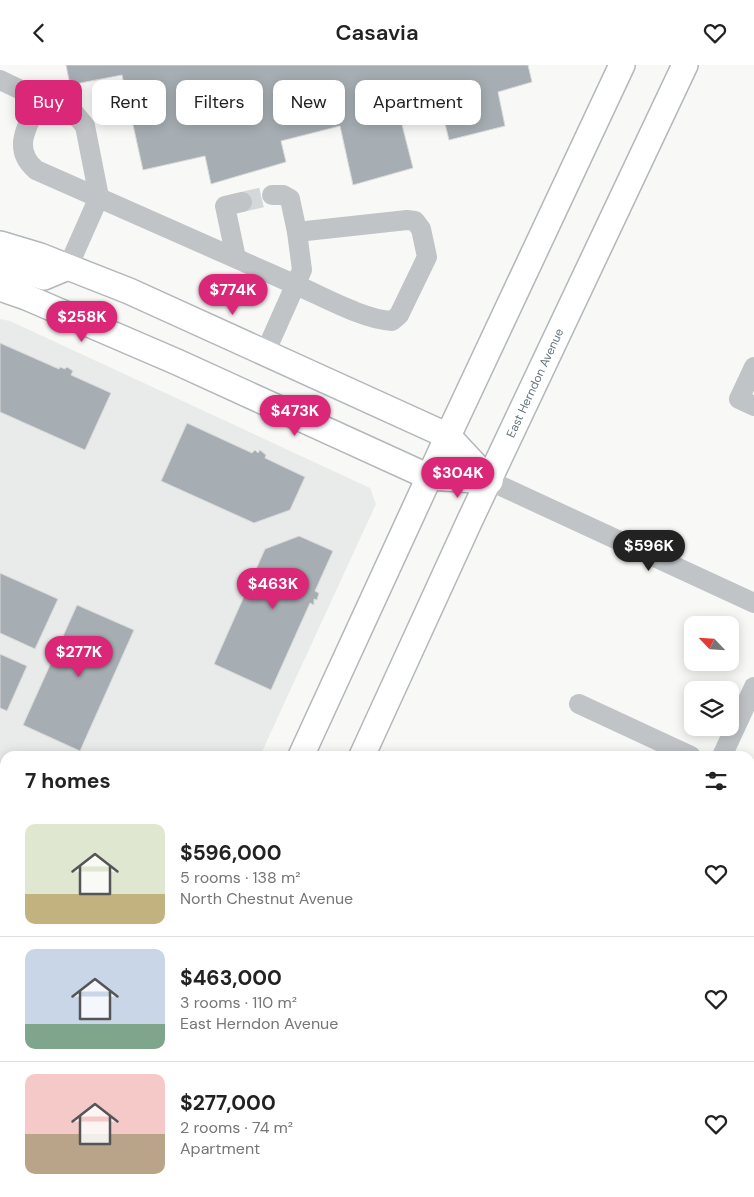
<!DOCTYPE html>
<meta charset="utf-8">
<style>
:root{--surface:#fff;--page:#f2f2f2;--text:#222;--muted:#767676;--line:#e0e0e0;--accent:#db2777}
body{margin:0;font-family:"DM Sans",sans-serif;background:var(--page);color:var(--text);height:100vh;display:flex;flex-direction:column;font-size:19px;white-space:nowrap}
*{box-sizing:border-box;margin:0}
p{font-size:16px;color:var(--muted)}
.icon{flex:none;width:28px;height:28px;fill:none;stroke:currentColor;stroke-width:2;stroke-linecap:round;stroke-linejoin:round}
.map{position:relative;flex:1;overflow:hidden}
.sheet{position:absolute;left:0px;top:686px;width:755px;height:446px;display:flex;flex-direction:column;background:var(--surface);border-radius:15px 15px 0 0;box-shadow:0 2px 12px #0003}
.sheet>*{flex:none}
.guide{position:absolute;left:15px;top:15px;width:500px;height:45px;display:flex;gap:10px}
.needle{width:32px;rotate:295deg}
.controls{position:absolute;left:684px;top:551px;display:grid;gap:10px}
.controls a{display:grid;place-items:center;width:55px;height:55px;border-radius:10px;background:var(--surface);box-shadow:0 2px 12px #0003;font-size:25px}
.price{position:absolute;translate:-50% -42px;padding:0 11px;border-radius:18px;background:var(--accent);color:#fff;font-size:16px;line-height:32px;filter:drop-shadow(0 1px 2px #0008)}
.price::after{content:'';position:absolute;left:50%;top:30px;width:15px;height:11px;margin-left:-8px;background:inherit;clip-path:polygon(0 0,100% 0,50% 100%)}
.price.on{background:#222;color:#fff}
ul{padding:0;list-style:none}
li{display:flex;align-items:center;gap:15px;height:125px;padding:0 25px}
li+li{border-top:1px solid var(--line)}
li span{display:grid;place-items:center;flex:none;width:140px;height:100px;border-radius:10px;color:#555}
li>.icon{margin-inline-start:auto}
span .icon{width:60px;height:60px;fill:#fffc;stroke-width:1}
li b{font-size:21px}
h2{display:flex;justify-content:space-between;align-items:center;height:60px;padding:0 25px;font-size:21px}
.chip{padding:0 18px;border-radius:10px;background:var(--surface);box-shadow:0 2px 12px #0003;font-size:18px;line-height:45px}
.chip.on{background:var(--accent);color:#fff}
header{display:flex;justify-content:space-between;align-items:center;height:65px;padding:0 25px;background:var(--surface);font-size:22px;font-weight:600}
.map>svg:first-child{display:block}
.built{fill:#e9eaea}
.green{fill:#d9ddd6}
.building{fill:#a6aeb3;stroke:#dadad9}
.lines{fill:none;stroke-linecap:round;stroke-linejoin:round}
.minor-tunnel{stroke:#d4d8d8;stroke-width:20;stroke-dasharray:20 10;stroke-linecap:butt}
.major-casing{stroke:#b2b7ba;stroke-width:28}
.minor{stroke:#c0c4c7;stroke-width:20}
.major{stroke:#fff;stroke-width:25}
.labels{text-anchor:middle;stroke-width:5;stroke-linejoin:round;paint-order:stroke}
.street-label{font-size:12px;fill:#66767e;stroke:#fff}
</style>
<header><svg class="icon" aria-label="back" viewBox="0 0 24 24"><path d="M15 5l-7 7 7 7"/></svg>Casavia<svg class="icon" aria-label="heart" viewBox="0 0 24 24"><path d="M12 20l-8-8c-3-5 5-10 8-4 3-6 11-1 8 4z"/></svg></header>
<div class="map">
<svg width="754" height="1132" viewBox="0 0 754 1132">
<rect width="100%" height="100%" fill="#f8f8f6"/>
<!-- built -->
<path class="built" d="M 0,254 L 10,256 L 370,423 L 376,439 L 260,691 L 5,691 L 5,948 L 0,946 Z"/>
<!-- green -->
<path class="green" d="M 0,946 L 5,948 L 5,1128 L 54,1128 L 52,1132 L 0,1132 Z"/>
<!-- building -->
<g class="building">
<path d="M 66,0 L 528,0 L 532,17 L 498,27 L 505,61 L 449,75 L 440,38 L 399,48 L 413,103 L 353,120 L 340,61 L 281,76 L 286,97 L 211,119 L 205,91 L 143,105 L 122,10 L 70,20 Z"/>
<path d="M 0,278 L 59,304 L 60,302 L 65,304 L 67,302 L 73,306 L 71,310 L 111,328 L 85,385 L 0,347 Z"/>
<path d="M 187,358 L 252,388 L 255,385 L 258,388 L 260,385 L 266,390 L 265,393 L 305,412 L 290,445 L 254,458 L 161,416 Z"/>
<path d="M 299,471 L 333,486 L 315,526 L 319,528 L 317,535 L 314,534 L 314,540 L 310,538 L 271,625 L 214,599 L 265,484 Z"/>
<path d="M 0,508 L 58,534 L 35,584 L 0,568 Z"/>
<path d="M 77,540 L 134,565 L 80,686 L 23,660 Z"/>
<path d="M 0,589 L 27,601 L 7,646 L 0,643 Z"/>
<path d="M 5,1026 L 5,1107 L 0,1104 L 0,1037 Z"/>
</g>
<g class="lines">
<!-- minor-tunnel -->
<path class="minor-tunnel" d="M 242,137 L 272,130"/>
<!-- major casing -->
<g class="major-casing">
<g id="major">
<path d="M 0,179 L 40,191 L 129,226 L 448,371 L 490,416"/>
<path d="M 0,198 L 44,212 L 68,202"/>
<path d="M 0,223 L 26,232 L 177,297 L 429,412 L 490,416"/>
<path d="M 301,691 L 448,371 L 622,0"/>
<path d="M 362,691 L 470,455 L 685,0"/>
<path d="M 99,1132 L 101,1128"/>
<path d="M 159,1132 L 161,1128"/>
</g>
</g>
<!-- minor -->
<g class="minor">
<path d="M 0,15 L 40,34 C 29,59 10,83 36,105 L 296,220 C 322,231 364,255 392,256 L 399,250 L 427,192 L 421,164 L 415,156 L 407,155 L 297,167 L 302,205 L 265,288"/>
<path d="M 40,34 L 58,40 L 75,49 L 85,61 L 99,132 L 68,202"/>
<path d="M 272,130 L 283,130 L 290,134 L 297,167"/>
<path d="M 236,193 L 225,141 L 242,137"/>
<path d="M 754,302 L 739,334 L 754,341"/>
<path d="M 490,416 L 754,538"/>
<path d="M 579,639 L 691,691"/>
<path d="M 722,691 L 754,622"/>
<path d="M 405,1128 L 415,1132"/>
<path d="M 518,1132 L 520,1128"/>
</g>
<!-- major -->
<use href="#major" class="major"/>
</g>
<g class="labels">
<!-- street labels -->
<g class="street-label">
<text transform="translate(535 318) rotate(-65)" y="4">East Herndon Avenue</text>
</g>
</g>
</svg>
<div class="controls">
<a><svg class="needle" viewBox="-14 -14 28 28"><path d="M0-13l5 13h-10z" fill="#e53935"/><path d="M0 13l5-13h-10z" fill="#767676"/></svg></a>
<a><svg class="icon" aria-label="layers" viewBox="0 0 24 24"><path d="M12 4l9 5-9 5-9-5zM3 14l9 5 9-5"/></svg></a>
</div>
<b class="price" style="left:233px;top:251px">$774K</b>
<b class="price" style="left:82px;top:278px">$258K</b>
<b class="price" style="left:295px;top:372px">$473K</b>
<b class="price" style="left:458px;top:434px">$304K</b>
<b class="price on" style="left:649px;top:507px">$596K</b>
<b class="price" style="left:273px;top:545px">$463K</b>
<b class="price" style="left:79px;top:613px">$277K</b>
<div class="guide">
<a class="chip on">Buy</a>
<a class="chip">Rent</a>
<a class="chip">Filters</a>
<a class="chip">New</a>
<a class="chip">Apartment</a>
</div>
<section class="sheet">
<h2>7 homes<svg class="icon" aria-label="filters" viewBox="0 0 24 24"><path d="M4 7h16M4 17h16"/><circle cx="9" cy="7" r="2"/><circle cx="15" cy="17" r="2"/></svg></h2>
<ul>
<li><span style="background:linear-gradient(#dfe7d0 70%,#c2b280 0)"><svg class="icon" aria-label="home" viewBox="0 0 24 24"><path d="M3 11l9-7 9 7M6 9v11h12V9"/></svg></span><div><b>$596,000</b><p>5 rooms · 138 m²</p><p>North Chestnut Avenue</p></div><svg class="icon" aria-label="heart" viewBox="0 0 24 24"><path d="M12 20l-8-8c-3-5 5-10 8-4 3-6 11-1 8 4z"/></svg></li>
<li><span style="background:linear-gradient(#c9d6e8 75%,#7fa58c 0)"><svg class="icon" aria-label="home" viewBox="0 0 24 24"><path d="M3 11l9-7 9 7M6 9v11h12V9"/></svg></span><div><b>$463,000</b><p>3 rooms · 110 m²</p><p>East Herndon Avenue</p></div><svg class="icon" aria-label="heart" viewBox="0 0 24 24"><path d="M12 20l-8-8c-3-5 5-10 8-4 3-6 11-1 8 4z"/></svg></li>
<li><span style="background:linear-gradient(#f6c9c9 60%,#b9a48a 0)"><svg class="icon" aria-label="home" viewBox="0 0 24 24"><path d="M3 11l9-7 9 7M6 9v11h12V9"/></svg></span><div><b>$277,000</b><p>2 rooms · 74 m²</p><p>Apartment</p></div><svg class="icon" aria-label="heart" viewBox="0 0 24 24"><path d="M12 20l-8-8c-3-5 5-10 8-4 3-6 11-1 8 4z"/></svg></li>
</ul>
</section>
</div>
